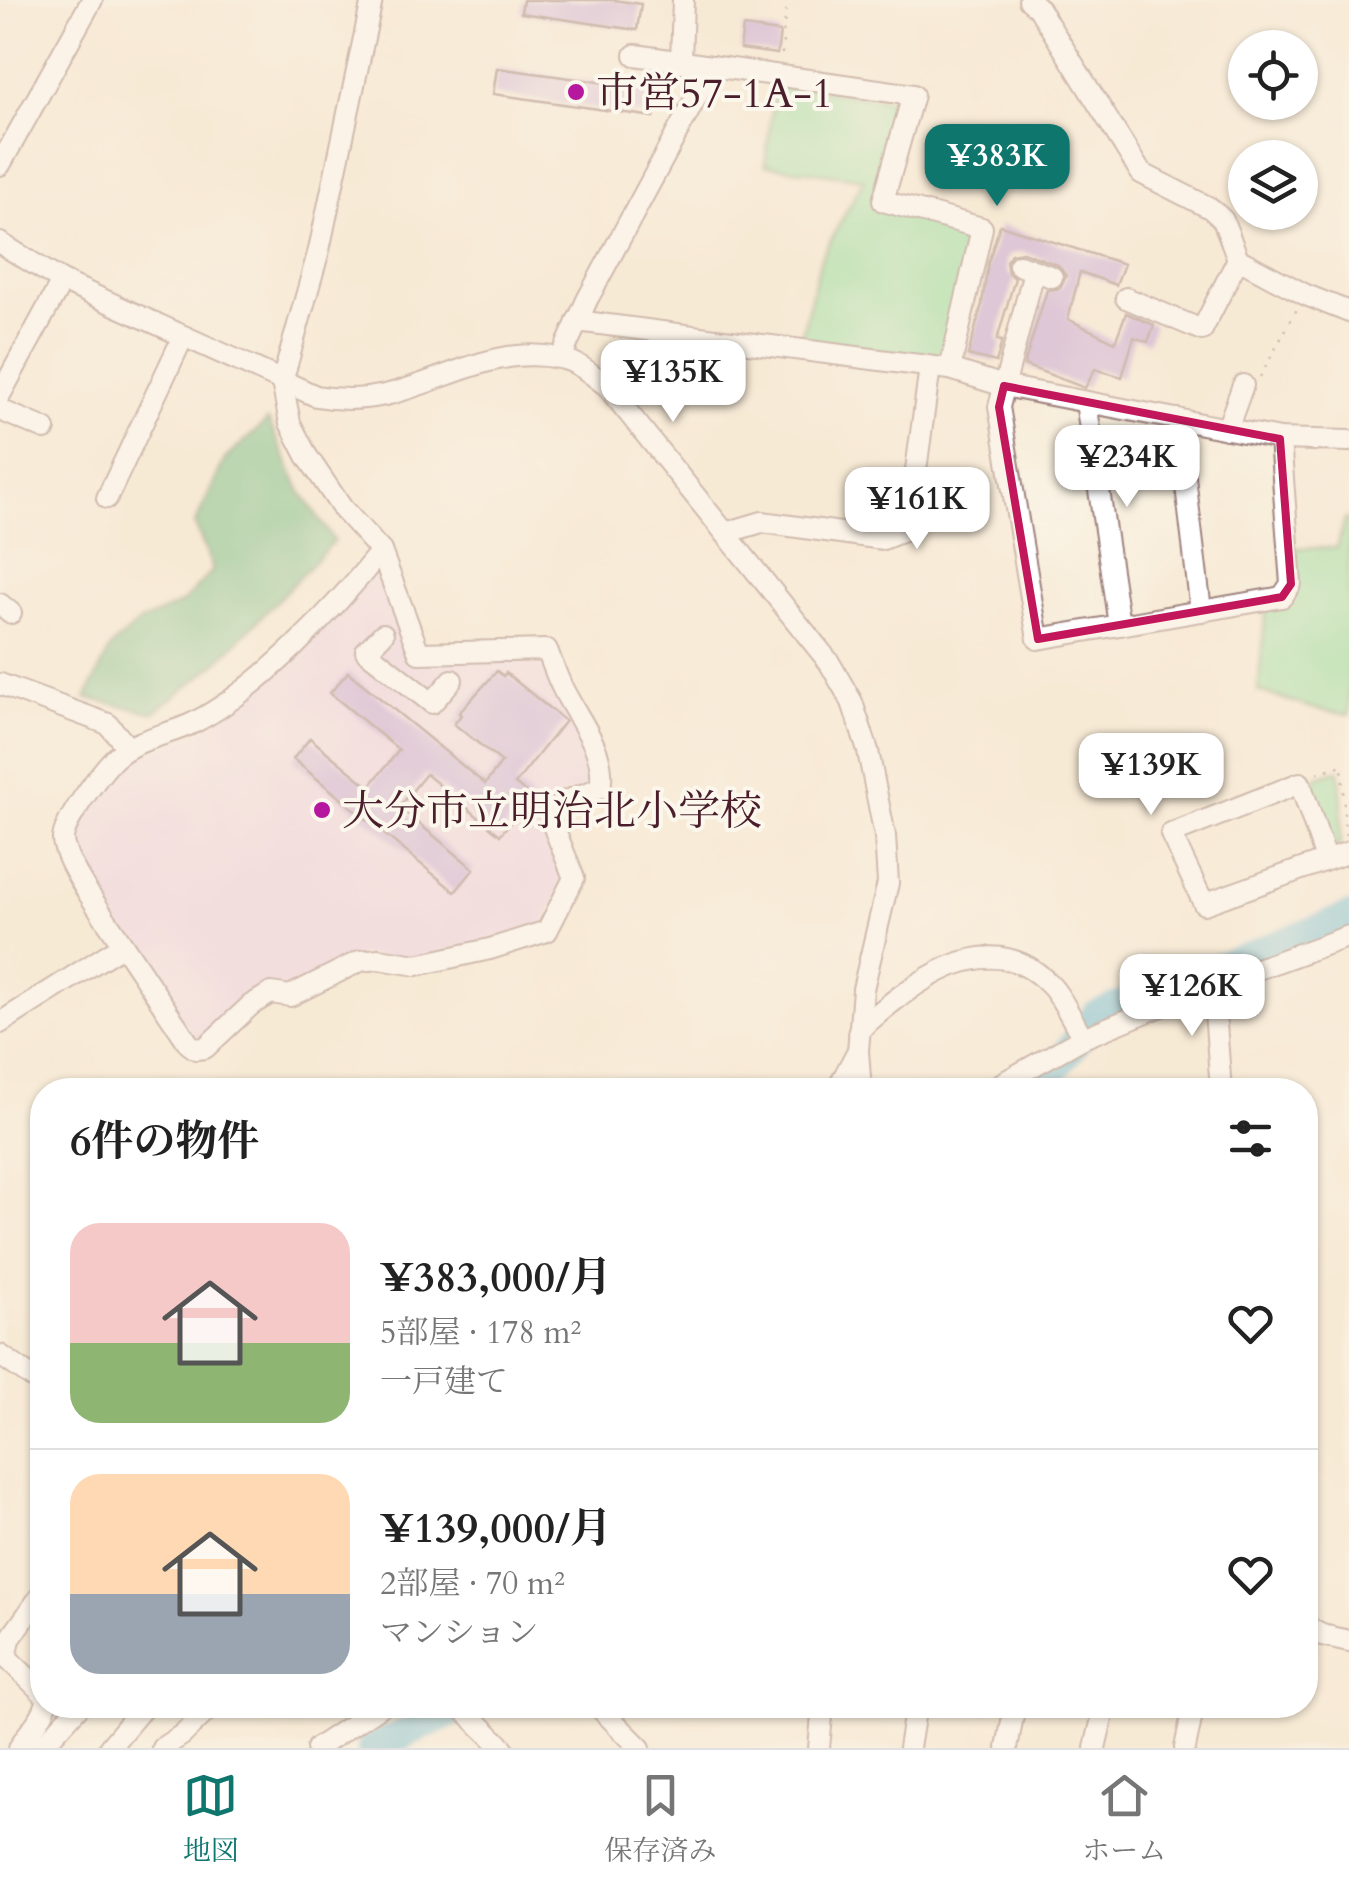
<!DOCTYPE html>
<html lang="ja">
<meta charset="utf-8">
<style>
:root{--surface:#fff;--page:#f2f2f2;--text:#222;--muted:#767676;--line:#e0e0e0;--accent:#0f766e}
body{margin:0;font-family:Cardo,"Noto Serif JP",serif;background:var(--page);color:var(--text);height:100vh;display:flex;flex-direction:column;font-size:38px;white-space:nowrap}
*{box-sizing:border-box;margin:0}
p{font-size:32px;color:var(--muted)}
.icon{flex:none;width:55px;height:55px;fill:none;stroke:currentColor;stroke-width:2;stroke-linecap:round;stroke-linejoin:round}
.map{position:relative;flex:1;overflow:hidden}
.side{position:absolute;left:30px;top:1078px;width:1288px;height:640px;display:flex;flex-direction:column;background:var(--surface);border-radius:40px;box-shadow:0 2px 8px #0004}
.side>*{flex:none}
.controls{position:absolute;left:1228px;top:30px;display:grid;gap:20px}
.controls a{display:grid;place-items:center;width:90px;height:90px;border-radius:50%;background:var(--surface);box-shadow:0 2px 8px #0004;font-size:50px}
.price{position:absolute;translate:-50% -85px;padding:0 22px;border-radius:20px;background:#fff;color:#222;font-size:32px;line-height:65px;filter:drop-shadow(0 2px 5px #0008)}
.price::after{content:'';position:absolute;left:50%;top:60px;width:30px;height:22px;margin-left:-15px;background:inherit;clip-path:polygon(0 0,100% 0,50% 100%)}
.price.active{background:var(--accent);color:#fff}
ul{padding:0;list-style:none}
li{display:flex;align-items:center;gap:30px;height:250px;padding:0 40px}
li+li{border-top:2px solid var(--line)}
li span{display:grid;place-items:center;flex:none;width:280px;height:200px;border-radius:30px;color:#555}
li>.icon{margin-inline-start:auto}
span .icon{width:120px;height:120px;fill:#fffc;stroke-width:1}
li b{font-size:42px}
h2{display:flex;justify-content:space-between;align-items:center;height:120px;padding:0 40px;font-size:42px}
.tab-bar{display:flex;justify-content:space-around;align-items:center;height:140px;border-top:2px solid var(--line);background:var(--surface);font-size:28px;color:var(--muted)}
.tab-bar a{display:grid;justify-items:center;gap:5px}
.tab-bar .active{color:var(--accent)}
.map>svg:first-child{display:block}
.built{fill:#edd0e8}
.green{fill:#8fdf9e;stroke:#6c7f64;stroke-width:2.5}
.forest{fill:#73be85;stroke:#5e6e58;stroke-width:2.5}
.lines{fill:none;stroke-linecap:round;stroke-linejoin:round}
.river{stroke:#55b4d3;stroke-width:30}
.building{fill:#bf9dd8}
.minor-casing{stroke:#a08480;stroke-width:24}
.path{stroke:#a08480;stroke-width:2.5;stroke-dasharray:2.5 8;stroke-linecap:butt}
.minor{stroke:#fff;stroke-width:20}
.marked{fill:none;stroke:#c2185b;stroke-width:8;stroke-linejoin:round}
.poi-dot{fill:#b5179e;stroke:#fbf7ec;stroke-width:4}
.labels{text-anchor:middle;stroke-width:8;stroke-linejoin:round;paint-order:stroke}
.poi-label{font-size:42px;fill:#4a1f2b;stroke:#fbf7ec;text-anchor:start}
</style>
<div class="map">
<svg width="1349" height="1748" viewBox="0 0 1349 1748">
<rect width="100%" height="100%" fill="#fbf7ec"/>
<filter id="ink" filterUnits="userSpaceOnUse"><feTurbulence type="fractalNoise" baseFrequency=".01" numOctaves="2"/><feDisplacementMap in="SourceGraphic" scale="20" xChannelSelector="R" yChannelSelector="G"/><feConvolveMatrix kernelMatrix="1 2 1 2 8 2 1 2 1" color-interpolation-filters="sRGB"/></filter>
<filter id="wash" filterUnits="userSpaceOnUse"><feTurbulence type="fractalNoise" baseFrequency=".0048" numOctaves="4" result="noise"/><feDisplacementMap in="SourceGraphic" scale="40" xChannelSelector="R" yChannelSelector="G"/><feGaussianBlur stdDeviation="2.25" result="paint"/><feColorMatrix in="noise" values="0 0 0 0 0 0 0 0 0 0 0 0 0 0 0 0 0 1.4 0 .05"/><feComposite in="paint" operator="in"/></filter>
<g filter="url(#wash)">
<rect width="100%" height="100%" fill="#f7ead5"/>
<!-- built -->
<path class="built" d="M 382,572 L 415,663 L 537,655 L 547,660 L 578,722 L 597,777 L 590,788 L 559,796 L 568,875 L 543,926 L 417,960 L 359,955 L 198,1044 L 73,855 L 74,841 L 123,761 L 200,731 L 257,691 L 375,573 Z"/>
<!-- green -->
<g class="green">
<path d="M 775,83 L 896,101 L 900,111 L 873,205 L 968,231 L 972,238 L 944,355 L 934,360 L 800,342 L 821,258 L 864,179 L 765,165 Z"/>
<path d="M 1345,519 L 1349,519 L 1349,715 L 1315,709 L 1258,691 L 1266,608 L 1286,604 L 1296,548 L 1337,548 Z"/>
<path d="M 1339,770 L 1342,803 L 1340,846 L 1335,847 L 1329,840 L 1307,781 Z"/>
</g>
<!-- forest -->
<path class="forest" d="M 268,420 L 300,490 L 334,541 L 215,665 L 154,713 L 86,698 L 111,647 L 138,623 L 182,603 L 213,570 L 195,524 L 225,459 Z"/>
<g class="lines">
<!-- river -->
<g class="river">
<path d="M 1039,1090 L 1096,1015 L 1349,917"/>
<path d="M 372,1748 L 468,1705"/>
</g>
</g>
<g id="blocks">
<!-- building -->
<g class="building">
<path d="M 523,0 L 614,0 L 641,4 L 637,30 L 521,13 Z"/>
<path d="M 743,27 L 780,32 L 777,54 L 740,49 Z"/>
<path d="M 497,68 L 658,90 L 654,117 L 493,94 Z"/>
<path d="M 1000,225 L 1124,264 L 1116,285 L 1080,272 L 1068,319 L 1115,342 L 1126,313 L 1154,325 L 1148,342 L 1134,337 L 1122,377 L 1095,369 L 1085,388 L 1024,365 L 1047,290 L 1060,288 L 1066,276 L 1058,265 L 1023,252 L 1011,254 L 1006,261 L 1008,273 L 1015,278 L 997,340 L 1002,341 L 996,362 L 968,355 L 982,304 L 988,263 Z"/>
<path d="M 497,671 L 503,676 L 506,673 L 565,721 L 515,784 L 531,797 L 500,835 L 426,774 L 399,807 L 474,869 L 455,892 L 293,759 L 310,738 L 369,787 L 399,750 L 330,693 L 348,672 L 485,784 L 502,762 L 454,724 L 461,715 L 459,713 Z"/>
</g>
</g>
</g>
<g filter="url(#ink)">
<use href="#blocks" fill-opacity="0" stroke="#a08480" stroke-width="2.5"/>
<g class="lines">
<!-- minor casing -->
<g class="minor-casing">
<g id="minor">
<path d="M 1029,0 L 1039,9 L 1141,173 L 1210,208 L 1223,220 L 1238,259 L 1306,295 L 1349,312"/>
<path d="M 635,55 L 913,95 L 883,201 L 982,228 L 950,369"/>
<path d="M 681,62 L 683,0"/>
<path d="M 0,165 L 92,0"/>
<path d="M 0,243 L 62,281 L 316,396 C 339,400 362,400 385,395 C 445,381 495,345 559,358 C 577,361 591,374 606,385 L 829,662 L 852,702 L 868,751 L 885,836 L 888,883 L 863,989 L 858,1051 L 861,1090"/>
<path d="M 1019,265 L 1052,277"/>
<path d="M 1034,271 L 999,407 L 1038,639 L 1282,597 L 1291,584 L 1280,439"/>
<path d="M 1126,298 L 1202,330 L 1238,259"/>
<path d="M 577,321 L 950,369 L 1004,386 L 1280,439 L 1349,441"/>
<path d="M 561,358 L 587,300 L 713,66"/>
<path d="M 0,395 L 62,281"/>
<path d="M 1086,402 L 1119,625"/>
<path d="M 0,410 L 45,429"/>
<path d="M 1178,419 L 1201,611"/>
<path d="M 1227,429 L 1243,385"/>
<path d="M 107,498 L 183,337"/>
<path d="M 725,533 L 762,522 L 883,539 L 908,529 L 930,367"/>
<path d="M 0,604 L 11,613"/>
<path d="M 383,634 L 366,651 L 432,703 L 452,680"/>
<path d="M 0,684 L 108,724 L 128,748"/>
<path d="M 1326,859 L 1300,783 L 1171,834 L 1204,904 L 1349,852"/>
<path d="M 123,945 L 189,1044 L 196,1049 L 205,1048 L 251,1005 L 271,993 L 290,996 L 360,961 L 379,959 L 417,965 L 490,949 L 547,931 L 574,878 L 551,820 L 563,802 L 600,788 C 608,752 576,717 562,687 C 556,675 552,662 547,650 L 419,653 L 381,551 L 342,508 L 307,456 L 290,423 L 282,382 L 319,250 L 372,0"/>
<path d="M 1213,985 L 1221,1090"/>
<path d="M 0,1023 L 123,945 C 109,923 63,862 63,839 C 63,822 104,767 117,756 C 138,738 170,735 195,722 C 260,689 335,608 381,551"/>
<path d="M 859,1030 C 910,985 990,919 1051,986 C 1064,1000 1073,1022 1083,1038"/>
<path d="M 837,1090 L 857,1052"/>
<path d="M 990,1090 L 1083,1038 L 1213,985 L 1349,936"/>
<path d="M 0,1355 L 42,1384"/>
<path d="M 42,1594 L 10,1639 L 6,1657 L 42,1692"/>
<path d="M 1305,1626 L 1322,1635 L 1349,1641"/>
<path d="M 459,1705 L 503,1748"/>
<path d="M 597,1705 L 640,1748"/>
<path d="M 19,1748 C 27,1732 41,1722 46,1705"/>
<path d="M 41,1748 L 80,1705"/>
<path d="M 109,1748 L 145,1705"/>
<path d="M 162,1748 L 182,1735 L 213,1705"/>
<path d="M 317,1748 L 382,1705"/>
<path d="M 819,1748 L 823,1705"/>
<path d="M 909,1748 L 916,1705"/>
<path d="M 1007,1748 L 1015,1705"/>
<path d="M 1095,1748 L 1105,1706"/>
<path d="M 1185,1748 L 1194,1705"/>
</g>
</g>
<!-- path -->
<g class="path">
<path d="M 782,54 L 786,0"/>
<path d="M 1260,377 L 1297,309"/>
<path d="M 1317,773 L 1342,765 L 1345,835"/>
</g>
<!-- minor -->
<use href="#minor" class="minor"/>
</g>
</g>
<!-- marked area -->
<path d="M0 0H1349V1748H0ZM 1004,386 L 1280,439 L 1291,584 L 1282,597 L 1038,639 L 999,407 Z" fill="#f7ead5" fill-opacity=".55" fill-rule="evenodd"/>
<path class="marked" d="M 1004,386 L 1280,439 L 1291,584 L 1282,597 L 1038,639 L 999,407 Z"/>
<!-- markers -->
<g class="poi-dot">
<circle cx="576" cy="92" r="10"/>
<circle cx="322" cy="810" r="10"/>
</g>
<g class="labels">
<!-- poi labels -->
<g class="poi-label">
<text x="596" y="107">市営57-1A-1</text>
<text x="342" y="825">大分市立明治北小学校</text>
</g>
</g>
</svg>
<div class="controls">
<a><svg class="icon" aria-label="locate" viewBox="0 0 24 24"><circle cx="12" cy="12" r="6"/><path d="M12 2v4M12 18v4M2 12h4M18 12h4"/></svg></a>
<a><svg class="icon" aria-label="layers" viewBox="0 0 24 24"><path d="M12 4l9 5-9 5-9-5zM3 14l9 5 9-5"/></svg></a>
</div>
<b class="price active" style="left:997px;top:209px">¥383K</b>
<b class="price" style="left:673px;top:425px">¥135K</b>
<b class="price" style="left:1127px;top:510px">¥234K</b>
<b class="price" style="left:917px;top:552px">¥161K</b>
<b class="price" style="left:1151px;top:818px">¥139K</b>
<b class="price" style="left:1192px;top:1039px">¥126K</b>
<section class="side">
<h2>6件の物件<svg class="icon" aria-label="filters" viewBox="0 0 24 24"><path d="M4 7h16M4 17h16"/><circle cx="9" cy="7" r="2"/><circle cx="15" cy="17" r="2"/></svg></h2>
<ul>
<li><span style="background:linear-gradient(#f6c9c9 60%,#8fb573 0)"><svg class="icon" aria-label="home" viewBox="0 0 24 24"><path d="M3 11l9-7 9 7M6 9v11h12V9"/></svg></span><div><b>¥383,000/月</b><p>5部屋 · 178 m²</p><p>一戸建て</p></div><svg class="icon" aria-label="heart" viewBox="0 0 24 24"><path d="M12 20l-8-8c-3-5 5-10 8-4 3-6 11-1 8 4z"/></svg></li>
<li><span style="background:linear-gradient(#ffd9b3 60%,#9aa5b1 0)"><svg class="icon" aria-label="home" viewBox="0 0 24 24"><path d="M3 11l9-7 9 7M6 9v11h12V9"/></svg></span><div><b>¥139,000/月</b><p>2部屋 · 70 m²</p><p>マンション</p></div><svg class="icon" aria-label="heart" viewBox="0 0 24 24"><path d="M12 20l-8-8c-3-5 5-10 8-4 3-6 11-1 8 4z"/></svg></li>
</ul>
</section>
</div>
<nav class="tab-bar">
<a class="active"><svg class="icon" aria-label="map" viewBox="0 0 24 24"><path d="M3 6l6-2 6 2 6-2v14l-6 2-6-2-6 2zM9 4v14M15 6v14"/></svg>地図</a>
<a><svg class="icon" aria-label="saved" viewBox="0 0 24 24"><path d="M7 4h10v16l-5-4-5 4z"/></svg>保存済み</a>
<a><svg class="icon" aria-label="home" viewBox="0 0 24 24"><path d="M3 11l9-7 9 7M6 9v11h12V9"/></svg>ホーム</a>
</nav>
